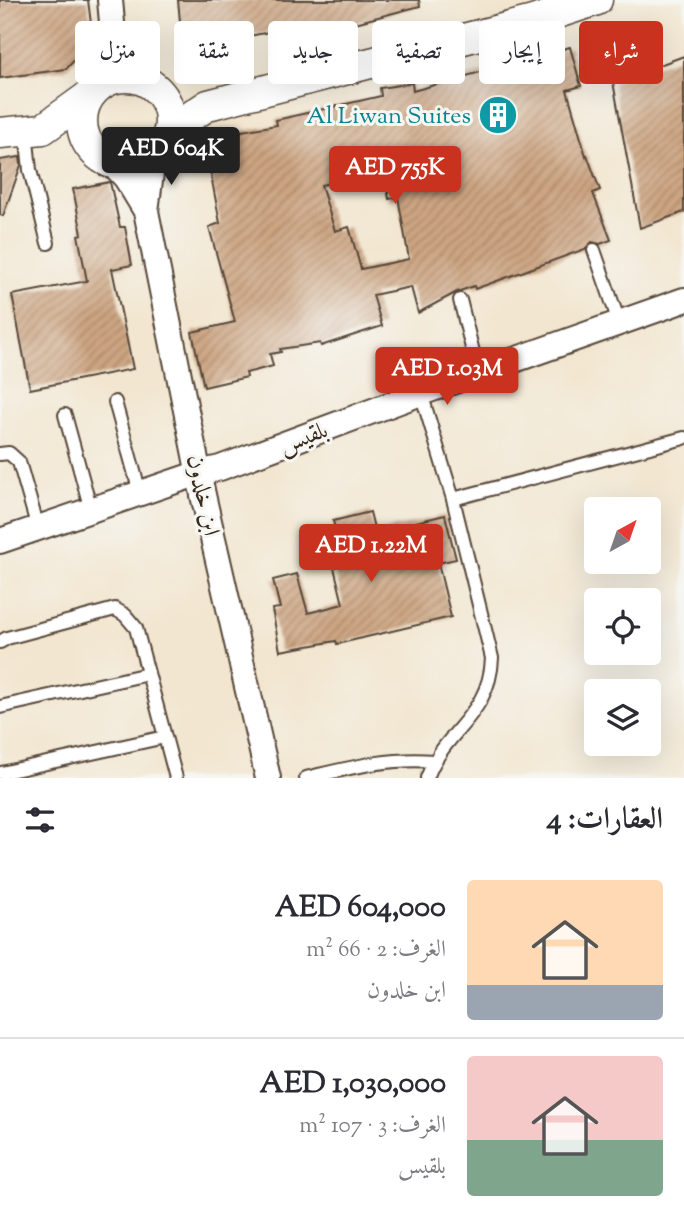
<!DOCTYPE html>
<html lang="ar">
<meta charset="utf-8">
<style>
:root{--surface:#fff;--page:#f2f2f3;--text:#2b2b33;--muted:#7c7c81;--line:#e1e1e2;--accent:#c8321e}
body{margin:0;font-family:"Sorts Mill Goudy",Amiri,serif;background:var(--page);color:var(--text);direction:rtl;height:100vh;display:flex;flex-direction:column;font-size:26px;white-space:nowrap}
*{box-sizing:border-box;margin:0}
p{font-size:23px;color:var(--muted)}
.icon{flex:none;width:38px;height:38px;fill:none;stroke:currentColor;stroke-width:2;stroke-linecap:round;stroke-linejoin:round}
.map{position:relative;height:778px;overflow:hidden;direction:ltr}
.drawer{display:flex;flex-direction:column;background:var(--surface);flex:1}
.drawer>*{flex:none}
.guide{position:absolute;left:21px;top:21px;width:642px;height:63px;direction:rtl;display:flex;gap:14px}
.needle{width:46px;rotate:40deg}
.buttons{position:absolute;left:584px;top:497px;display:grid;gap:14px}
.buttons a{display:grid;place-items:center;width:77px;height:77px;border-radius:7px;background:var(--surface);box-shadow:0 7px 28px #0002;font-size:35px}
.price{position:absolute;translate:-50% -60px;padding:0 16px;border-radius:7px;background:var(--accent);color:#fff;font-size:23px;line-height:46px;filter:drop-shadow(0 2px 4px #0008)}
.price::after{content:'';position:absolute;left:50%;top:42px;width:21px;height:16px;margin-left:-10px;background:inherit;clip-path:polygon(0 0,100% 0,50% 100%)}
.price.current{background:#222;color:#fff}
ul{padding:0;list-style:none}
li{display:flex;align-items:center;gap:21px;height:175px;padding:0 21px}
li+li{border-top:2px solid var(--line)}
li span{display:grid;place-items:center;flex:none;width:196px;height:140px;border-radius:7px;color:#555}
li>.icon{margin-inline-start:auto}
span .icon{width:84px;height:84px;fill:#fffc;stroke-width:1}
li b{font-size:30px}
h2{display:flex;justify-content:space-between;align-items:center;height:84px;padding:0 21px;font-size:30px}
.pill{padding:0 24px;border-radius:7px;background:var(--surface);box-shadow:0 7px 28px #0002;font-size:24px;line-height:63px}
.pill.current{background:var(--accent);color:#fff}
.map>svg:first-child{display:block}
.building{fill:url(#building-hatch);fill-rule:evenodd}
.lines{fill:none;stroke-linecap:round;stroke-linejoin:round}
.service-casing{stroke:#564639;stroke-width:16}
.minor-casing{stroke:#564639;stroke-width:28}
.tertiary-casing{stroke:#564639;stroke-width:33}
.service{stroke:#fff;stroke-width:12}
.minor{stroke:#fff;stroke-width:24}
.tertiary{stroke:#fff;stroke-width:30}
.labels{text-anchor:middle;stroke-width:6;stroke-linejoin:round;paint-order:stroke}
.culture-label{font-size:24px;fill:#0d838f;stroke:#f6f6f2;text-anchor:end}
.street-label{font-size:24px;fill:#3b2a1e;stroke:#f6f6f2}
</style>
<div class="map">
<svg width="684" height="778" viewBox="0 0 684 778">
<defs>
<pattern id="building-hatch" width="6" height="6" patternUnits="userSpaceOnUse" patternTransform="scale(1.75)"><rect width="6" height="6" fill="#cda582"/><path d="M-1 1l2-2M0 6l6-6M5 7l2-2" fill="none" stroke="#a8876a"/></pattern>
</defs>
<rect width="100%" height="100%" fill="#f6f6f2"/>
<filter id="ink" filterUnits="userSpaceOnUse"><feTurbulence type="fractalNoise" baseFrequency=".0143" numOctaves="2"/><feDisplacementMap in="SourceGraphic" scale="14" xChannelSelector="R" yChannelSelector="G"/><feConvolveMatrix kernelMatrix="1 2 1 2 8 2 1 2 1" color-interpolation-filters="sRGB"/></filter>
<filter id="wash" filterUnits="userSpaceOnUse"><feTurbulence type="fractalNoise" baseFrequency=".00686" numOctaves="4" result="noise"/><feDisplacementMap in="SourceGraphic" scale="28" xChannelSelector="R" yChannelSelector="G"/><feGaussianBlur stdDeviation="1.57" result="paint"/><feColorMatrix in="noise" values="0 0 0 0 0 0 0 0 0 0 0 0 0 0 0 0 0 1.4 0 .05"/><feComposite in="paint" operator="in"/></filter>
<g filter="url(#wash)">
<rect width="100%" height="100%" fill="#f2e6d0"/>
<g id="blocks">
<!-- building -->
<g class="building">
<path d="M 0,0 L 88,0 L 93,40 L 66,69 L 0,78 Z"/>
<path d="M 178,0 L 419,0 L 420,6 L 321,32 L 318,22 L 210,44 L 180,21 Z"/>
<path d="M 570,47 L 581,86 L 567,90 L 586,156 L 587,155 L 600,190 L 593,193 L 611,240 L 600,244 L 592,242 L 585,249 L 475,289 L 474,286 L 457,292 L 418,313 L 411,287 L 373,295 L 382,326 L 321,346 L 320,343 L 280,349 L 281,352 L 270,354 L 273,366 L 246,373 L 247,377 L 204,387 L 192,332 L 235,322 L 209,227 L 220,223 L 210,170 L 230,133 L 277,125 L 276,120 L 381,96 L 380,88 L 412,83 L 413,91 ZM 384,171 L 389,199 L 398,197 L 409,259 L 361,269 L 349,227 L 335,231 L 321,185 Z"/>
<path d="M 684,56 L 684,212 L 640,228 L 613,82 Z"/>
<path d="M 20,157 L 21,165 L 3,216 L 0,215 L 0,160 Z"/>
<path d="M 110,182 L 120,227 L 125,227 L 132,265 L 112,269 L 133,369 L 30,389 L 12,295 L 87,281 L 78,235 L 82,234 L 73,189 Z"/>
<path d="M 370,512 L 375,532 L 445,515 L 456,559 L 438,563 L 451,617 L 337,644 L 336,641 L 280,651 L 272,609 L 280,608 L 273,580 L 297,574 L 308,613 L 343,604 L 327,539 L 337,536 L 333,521 Z"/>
</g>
</g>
</g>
<g filter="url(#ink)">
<use href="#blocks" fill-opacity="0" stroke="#564639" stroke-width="2"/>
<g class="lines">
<!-- service casing -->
<g class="service-casing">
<g id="service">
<path d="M 26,131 L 30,170 L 48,243"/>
<path d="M 594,250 L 619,322"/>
<path d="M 460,300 L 478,372"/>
<path d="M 421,393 L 453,499 L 492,658 C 490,716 444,730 427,778"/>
<path d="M 115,402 L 140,493"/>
<path d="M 65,415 L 91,510"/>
<path d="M 0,454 L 9,453 L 19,462 L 38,528"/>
<path d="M 453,499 L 684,438"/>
<path d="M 0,642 L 7,638 L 115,609 L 125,615 L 136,628 L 176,778"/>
<path d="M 0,707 L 148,674"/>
<path d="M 1,773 L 165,737"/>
<path d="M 306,778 C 349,768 389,757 434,761"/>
</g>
</g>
<!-- minor casing -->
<g class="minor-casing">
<g id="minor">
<path d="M 113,34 L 123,53 L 146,81"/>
<path d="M 97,87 L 113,34 L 110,0"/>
<path d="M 153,158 L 146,211 L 203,495 L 268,778"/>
<path d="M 113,164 L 126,178 L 146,211"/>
<path d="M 0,541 L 199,473 L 220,468 L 421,393 L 684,300"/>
</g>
</g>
<!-- tertiary casing -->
<g class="tertiary-casing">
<g id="tertiary">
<circle cx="126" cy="121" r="44"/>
<path d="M 0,133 L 43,129 L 90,95"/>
<path d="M 167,140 L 193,115 L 208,105 L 533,21 L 597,0"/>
</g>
</g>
<!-- service -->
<use href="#service" class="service"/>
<!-- minor -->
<use href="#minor" class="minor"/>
<!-- tertiary -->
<use href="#tertiary" class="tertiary"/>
</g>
</g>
<!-- icons -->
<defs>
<g id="building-disc" transform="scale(2.0125)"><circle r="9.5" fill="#0f9aa8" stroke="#f6f6f2"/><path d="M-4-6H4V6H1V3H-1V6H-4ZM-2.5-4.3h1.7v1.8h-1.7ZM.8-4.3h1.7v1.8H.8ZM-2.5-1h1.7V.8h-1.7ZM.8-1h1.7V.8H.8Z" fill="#fff"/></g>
</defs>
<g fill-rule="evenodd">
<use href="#building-disc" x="498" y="115"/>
</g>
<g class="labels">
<!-- culture labels -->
<g class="culture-label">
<text x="471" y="123">Al Liwan Suites</text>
</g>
<!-- street labels -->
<g class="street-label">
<text transform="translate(303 437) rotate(-21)" y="8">بلقيس</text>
<text transform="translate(204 495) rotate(78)" y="8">ابن خلدون</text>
</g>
</g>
</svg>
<div class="buttons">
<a><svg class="needle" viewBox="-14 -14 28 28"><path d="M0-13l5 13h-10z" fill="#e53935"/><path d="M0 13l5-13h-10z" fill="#7c7c81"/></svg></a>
<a><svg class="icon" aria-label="locate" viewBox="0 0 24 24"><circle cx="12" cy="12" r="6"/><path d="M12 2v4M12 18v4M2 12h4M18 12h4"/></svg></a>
<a><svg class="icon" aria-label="layers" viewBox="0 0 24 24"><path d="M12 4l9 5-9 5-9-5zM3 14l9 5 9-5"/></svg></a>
</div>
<b class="price current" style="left:171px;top:187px">AED 604K</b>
<b class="price" style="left:395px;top:206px">AED 755K</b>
<b class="price" style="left:447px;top:407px">AED 1.03M</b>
<b class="price" style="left:371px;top:584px">AED 1.22M</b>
<div class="guide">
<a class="pill current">شراء</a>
<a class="pill">إيجار</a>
<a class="pill">تصفية</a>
<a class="pill">جديد</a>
<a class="pill">شقة</a>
<a class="pill">منزل</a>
</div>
</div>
<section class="drawer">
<h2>العقارات: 4<svg class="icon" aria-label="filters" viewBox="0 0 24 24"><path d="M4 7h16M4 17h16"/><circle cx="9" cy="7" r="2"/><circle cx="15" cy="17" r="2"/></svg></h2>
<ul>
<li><span style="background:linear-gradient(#ffd9b3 75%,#9aa5b1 0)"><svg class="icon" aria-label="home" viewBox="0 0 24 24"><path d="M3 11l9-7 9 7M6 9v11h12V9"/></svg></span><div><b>AED 604,000</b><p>الغرف: 2 · 66 m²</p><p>ابن خلدون</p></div></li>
<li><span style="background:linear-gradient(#f6c9c9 60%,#7fa58c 0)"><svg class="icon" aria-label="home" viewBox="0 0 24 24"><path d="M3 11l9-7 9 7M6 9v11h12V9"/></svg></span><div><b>AED 1,030,000</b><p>الغرف: 3 · 107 m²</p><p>بلقيس</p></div></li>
</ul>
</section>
